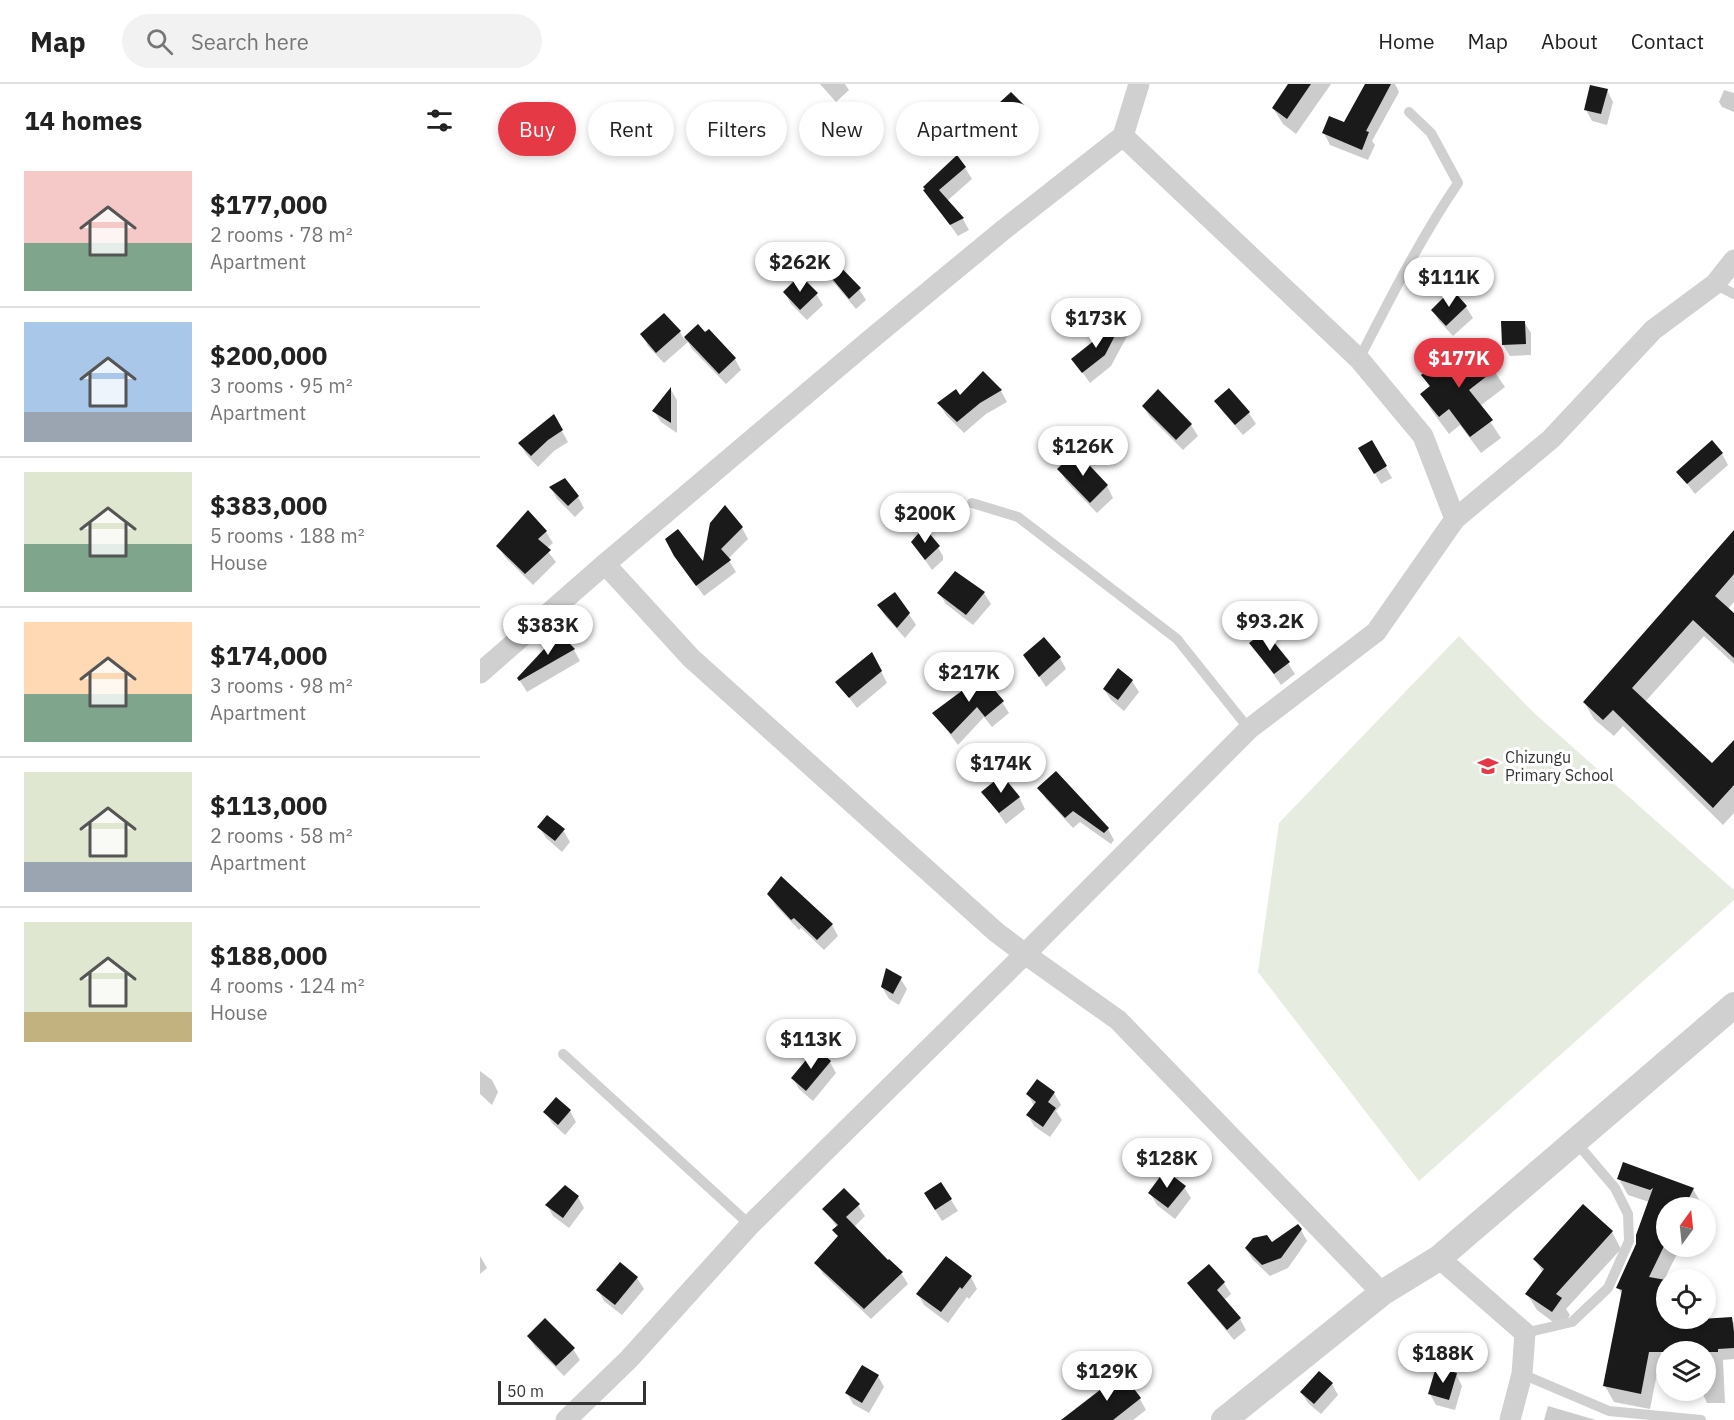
<!DOCTYPE html>
<meta charset="utf-8">
<style>
:root{--surface:#fff;--page:#f2f2f2;--text:#222;--muted:#767676;--line:#e0e0e0;--accent:#e63946}
body{margin:0;font-family:"IBM Plex Sans",sans-serif;background:var(--page);color:var(--text);height:100vh;display:flex;flex-direction:column;font-size:22px;white-space:nowrap}
*{box-sizing:border-box;margin:0}
p{font-size:20px;color:var(--muted)}
.icon{flex:none;width:33px;height:33px;fill:none;stroke:currentColor;stroke-width:2;stroke-linecap:round;stroke-linejoin:round}
.map{position:relative;flex:1;overflow:hidden}
.sheet{display:flex;flex-direction:column;background:var(--surface);width:480px}
.sheet>*{flex:none}
.guide{position:absolute;left:18px;top:18px;width:570px;height:54px;display:flex;gap:12px}
.needle{width:39px;rotate:15deg}
.fabs{position:absolute;left:1176px;top:1113px;display:grid;gap:12px}
.fabs a{display:grid;place-items:center;width:60px;height:60px;border-radius:50%;background:var(--surface);box-shadow:0 3px 9px #0003;font-size:30px}
.scale{position:absolute;left:18px;bottom:15px;width:148px;box-sizing:border-box;padding-left:6px;border:3px solid #333;border-top:0;font-size:16px;line-height:21px;white-space:nowrap;color:#333;-webkit-text-stroke:4px #fff;paint-order:stroke}
.price{position:absolute;translate:-50% -51px;padding:0 14px;border-radius:21px;background:#fff;color:#222;font-size:20px;line-height:39px;filter:drop-shadow(0 2px 3px #0008)}
.price::after{content:'';position:absolute;left:50%;top:36px;width:18px;height:14px;margin-left:-9px;background:inherit;clip-path:polygon(0 0,100% 0,50% 100%)}
.price.active{background:var(--accent);color:#fff}
ul{padding:0;list-style:none}
li{display:flex;align-items:center;gap:18px;height:150px;padding:0 24px}
li+li{border-top:2px solid var(--line)}
li span{display:grid;place-items:center;flex:none;width:168px;height:120px;border-radius:0px;color:#555}
li>.icon{margin-inline-start:auto}
span .icon{width:72px;height:72px;fill:#fffc;stroke-width:1}
li b{font-size:26px}
h2{display:flex;justify-content:space-between;align-items:center;height:72px;padding:0 24px;font-size:26px}
.tag{padding:0 21px;border-radius:27px;background:var(--surface);box-shadow:0 3px 9px #0003;font-size:21px;line-height:54px}
.tag.active{background:var(--accent);color:#fff}
header{display:flex;align-items:center;gap:36px;box-sizing:border-box;height:84px;padding:0 30px;background:var(--surface);border-bottom:2px solid var(--line)}
header strong{font-size:28px}
nav{display:flex;gap:33px;margin-inline-start:auto;font-size:21px}
.search{width:420px;height:54px;background:var(--page);display:flex;align-items:center;gap:15px;box-sizing:border-box;padding:0 21px;border-radius:33px;color:var(--muted);font-size:22px}
main{display:flex;flex:1;min-height:0}
.map>svg:first-child{display:block}
.green{fill:#e6ecdf}
.shadow{fill:#0003}
.building{fill:#1a1a1a}
.lines{fill:none;stroke-linecap:round;stroke-linejoin:round}
.service{stroke:#d0d0d0;stroke-width:10}
.minor{stroke:#d0d0d0;stroke-width:21}
.tertiary{stroke:#d0d0d0;stroke-width:26}
.labels{text-anchor:middle;stroke-width:6;stroke-linejoin:round;paint-order:stroke}
.poi-label{font-size:16px;fill:#333;stroke:#fff;text-anchor:start}
</style>
<header>
<strong>Map</strong>
<div class="search"><svg class="icon" aria-label="search" viewBox="0 0 24 24"><circle cx="10" cy="10" r="6"/><path d="M15 15l6 6"/></svg>Search here</div>
<nav><a>Home</a><a>Map</a><a>About</a><a>Contact</a></nav>
</header>
<main>
<section class="sheet">
<h2>14 homes<svg class="icon" aria-label="filters" viewBox="0 0 24 24"><path d="M4 7h16M4 17h16"/><circle cx="9" cy="7" r="2"/><circle cx="15" cy="17" r="2"/></svg></h2>
<ul>
<li><span style="background:linear-gradient(#f6c9c9 60%,#7fa58c 0)"><svg class="icon" aria-label="home" viewBox="0 0 24 24"><path d="M3 11l9-7 9 7M6 9v11h12V9"/></svg></span><div><b>$177,000</b><p>2 rooms · 78 m²</p><p>Apartment</p></div></li>
<li><span style="background:linear-gradient(#a9c7e8 75%,#9aa5b1 0)"><svg class="icon" aria-label="home" viewBox="0 0 24 24"><path d="M3 11l9-7 9 7M6 9v11h12V9"/></svg></span><div><b>$200,000</b><p>3 rooms · 95 m²</p><p>Apartment</p></div></li>
<li><span style="background:linear-gradient(#dfe7d0 60%,#7fa58c 0)"><svg class="icon" aria-label="home" viewBox="0 0 24 24"><path d="M3 11l9-7 9 7M6 9v11h12V9"/></svg></span><div><b>$383,000</b><p>5 rooms · 188 m²</p><p>House</p></div></li>
<li><span style="background:linear-gradient(#ffd9b3 60%,#7fa58c 0)"><svg class="icon" aria-label="home" viewBox="0 0 24 24"><path d="M3 11l9-7 9 7M6 9v11h12V9"/></svg></span><div><b>$174,000</b><p>3 rooms · 98 m²</p><p>Apartment</p></div></li>
<li><span style="background:linear-gradient(#dfe7d0 75%,#9aa5b1 0)"><svg class="icon" aria-label="home" viewBox="0 0 24 24"><path d="M3 11l9-7 9 7M6 9v11h12V9"/></svg></span><div><b>$113,000</b><p>2 rooms · 58 m²</p><p>Apartment</p></div></li>
<li><span style="background:linear-gradient(#dfe7d0 75%,#c2b280 0)"><svg class="icon" aria-label="home" viewBox="0 0 24 24"><path d="M3 11l9-7 9 7M6 9v11h12V9"/></svg></span><div><b>$188,000</b><p>4 rooms · 124 m²</p><p>House</p></div></li>
</ul>
</section>
<div class="map">
<svg width="1254" height="1336" viewBox="0 0 1254 1336">
<rect width="100%" height="100%" fill="#fff"/>
<!-- green -->
<path class="green" d="M 979,552 L 1053,628 L 1254,806 L 1254,816 L 939,1097 L 778,888 L 799,739 Z"/>
<!-- shadow -->
<g class="shadow">
<path d="M 340,0 L 365,0 L 369,6 L 356,18 Z"/>
<path d="M 810,0 L 851,0 L 816,50 L 803,40 L 793,24 Z"/>
<path d="M 887,0 L 915,0 L 919,8 L 892,57 L 895,61 L 888,76 L 850,61 L 844,49 L 865,40 Z"/>
<path d="M 1127,6 L 1133,18 L 1127,41 L 1112,37 L 1106,26 Z"/>
<path d="M 1244,6 L 1254,9 L 1254,28 L 1242,23 L 1239,18 Z"/>
<path d="M 531,10 L 547,26 L 554,37 L 543,46 L 527,31 L 521,20 Z"/>
<path d="M 485,84 L 492,95 L 467,117 L 483,135 L 489,146 L 478,152 L 445,107 Z"/>
<path d="M 338,176 L 379,205 L 386,216 L 376,225 L 344,187 Z"/>
<path d="M 305,209 L 336,210 L 343,221 L 327,236 L 311,220 Z"/>
<path d="M 986,223 L 993,234 L 973,252 L 959,237 L 953,226 Z"/>
<path d="M 645,235 L 651,245 L 631,282 L 610,299 L 593,275 Z"/>
<path d="M 1044,238 L 1051,249 L 1051,271 L 1030,272 L 1023,261 L 1023,239 Z"/>
<path d="M 218,242 L 255,275 L 261,286 L 246,300 L 212,265 L 208,258 L 184,279 L 168,262 L 162,250 L 200,248 L 204,255 Z"/>
<path d="M 997,262 L 1025,303 L 1000,322 L 1021,354 L 1001,369 L 980,341 L 969,350 L 952,327 L 942,310 L 950,304 L 943,291 L 966,285 Z"/>
<path d="M 503,290 L 521,307 L 527,318 L 506,330 L 484,349 L 466,331 L 459,319 L 480,313 Z"/>
<path d="M 191,306 L 197,316 L 197,349 L 181,338 L 174,327 Z"/>
<path d="M 749,306 L 769,329 L 776,340 L 763,351 L 743,328 L 736,317 Z"/>
<path d="M 663,322 L 711,341 L 718,352 L 703,366 L 670,333 Z"/>
<path d="M 74,333 L 88,358 L 74,367 L 58,383 L 46,370 L 40,359 Z"/>
<path d="M 891,358 L 912,394 L 901,400 L 880,364 Z"/>
<path d="M 596,370 L 627,402 L 633,414 L 617,429 L 586,397 L 579,385 Z"/>
<path d="M 1242,370 L 1248,381 L 1215,410 L 1198,388 Z"/>
<path d="M 71,404 L 98,413 L 104,424 L 95,433 L 77,415 Z"/>
<path d="M 48,428 L 66,448 L 73,459 L 66,465 L 76,478 L 53,501 L 25,473 L 18,462 Z"/>
<path d="M 262,444 L 268,455 L 248,475 L 256,488 L 224,512 L 195,472 L 224,481 Z"/>
<path d="M 1254,448 L 1254,518 L 1247,526 L 1254,532 L 1254,580 L 1224,552 L 1165,618 L 1233,682 L 1254,658 L 1254,729 L 1243,741 L 1143,642 L 1134,652 L 1114,635 L 1104,618 Z"/>
<path d="M 433,459 L 456,460 L 463,472 L 463,476 L 452,486 Z"/>
<path d="M 475,489 L 504,509 L 511,520 L 493,541 L 466,520 L 459,509 Z"/>
<path d="M 399,521 L 429,530 L 436,541 L 425,554 L 405,532 Z"/>
<path d="M 79,551 L 94,566 L 100,577 L 47,608 L 38,594 Z"/>
<path d="M 564,555 L 580,574 L 586,585 L 566,603 L 545,571 Z"/>
<path d="M 771,559 L 808,579 L 815,590 L 801,601 Z"/>
<path d="M 398,581 L 407,599 L 377,624 L 357,598 Z"/>
<path d="M 652,597 L 659,608 L 644,627 L 631,616 L 624,605 Z"/>
<path d="M 522,618 L 529,629 L 512,643 L 504,633 L 478,661 L 454,629 Z"/>
<path d="M 559,704 L 628,745 L 634,756 L 631,760 L 600,738 L 593,744 L 566,715 Z"/>
<path d="M 503,708 L 539,713 L 545,725 L 526,740 Z"/>
<path d="M 59,743 L 83,746 L 90,758 L 82,768 L 66,754 Z"/>
<path d="M 289,810 L 352,841 L 358,852 L 344,866 L 321,844 L 319,846 L 296,822 Z"/>
<path d="M 420,894 L 427,905 L 419,921 L 409,915 L 402,903 Z"/>
<path d="M 350,978 L 356,989 L 333,1017 L 319,1005 L 313,994 Z"/>
<path d="M 0,987 L 12,996 L 18,1008 L 12,1021 L 0,1010 Z"/>
<path d="M 557,997 L 574,1009 L 581,1021 L 576,1027 L 582,1036 L 570,1053 L 554,1042 L 548,1031 L 554,1022 L 548,1010 Z"/>
<path d="M 90,1027 L 96,1038 L 85,1051 L 72,1039 L 65,1028 Z"/>
<path d="M 1139,1095 L 1213,1105 L 1222,1121 L 1221,1124 L 1186,1124 L 1186,1162 L 1201,1162 L 1183,1198 L 1186,1203 L 1186,1234 L 1188,1234 L 1170,1325 L 1134,1318 L 1125,1302 L 1143,1212 L 1138,1204 L 1157,1160 L 1169,1118 L 1148,1111 Z"/>
<path d="M 461,1100 L 478,1127 L 462,1137 L 452,1121 Z"/>
<path d="M 704,1103 L 711,1114 L 695,1135 L 677,1121 L 670,1109 Z"/>
<path d="M 98,1113 L 104,1124 L 89,1144 L 73,1132 L 67,1121 Z"/>
<path d="M 378,1121 L 385,1132 L 374,1143 L 409,1179 L 421,1189 L 428,1200 L 391,1235 L 343,1190 L 336,1179 L 359,1154 L 354,1146 L 357,1143 L 344,1125 Z"/>
<path d="M 821,1146 L 827,1157 L 808,1184 L 790,1192 L 773,1176 L 766,1165 L 791,1161 Z"/>
<path d="M 1132,1148 L 1141,1165 L 1086,1225 L 1090,1231 L 1081,1244 L 1057,1226 L 1047,1210 L 1063,1189 L 1055,1175 Z"/>
<path d="M 0,1172 L 7,1184 L 0,1190 Z"/>
<path d="M 729,1182 L 744,1199 L 751,1210 L 744,1216 L 760,1235 L 766,1246 L 754,1256 L 716,1210 L 709,1199 Z"/>
<path d="M 491,1193 L 497,1205 L 489,1215 L 487,1213 L 468,1239 L 444,1221 L 438,1210 Z"/>
<path d="M 157,1194 L 164,1205 L 142,1231 L 124,1217 L 118,1206 Z"/>
<path d="M 1195,1234 L 1219,1234 L 1219,1237 L 1251,1235 L 1254,1239 L 1254,1275 L 1243,1276 L 1245,1319 L 1227,1319 L 1221,1306 L 1226,1306 L 1226,1268 Z"/>
<path d="M 48,1252 L 93,1265 L 100,1276 L 84,1292 L 55,1263 Z"/>
<path d="M 976,1290 L 982,1302 L 975,1326 L 956,1321 L 950,1310 Z"/>
<path d="M 398,1292 L 404,1303 L 389,1329 L 373,1320 L 367,1309 Z"/>
<path d="M 852,1300 L 858,1311 L 841,1330 L 828,1319 L 821,1308 Z"/>
<path d="M 660,1315 L 666,1326 L 653,1336 L 593,1336 Z"/>
<path d="M 1068,1322 L 1116,1336 L 1064,1336 Z"/>
</g>
<!-- building -->
<g class="building">
<path d="M 808,0 L 831,0 L 807,35 L 792,24 Z"/>
<path d="M 885,0 L 911,0 L 886,47 L 889,48 L 882,66 L 842,49 L 849,32 L 864,38 Z"/>
<path d="M 1110,1 L 1128,5 L 1121,30 L 1104,26 Z"/>
<path d="M 531,8 L 548,25 L 536,36 L 519,19 Z"/>
<path d="M 477,71 L 486,83 L 459,106 L 484,134 L 470,141 L 443,106 L 445,105 L 443,103 Z"/>
<path d="M 345,167 L 381,204 L 369,215 L 336,175 Z"/>
<path d="M 320,191 L 338,209 L 320,226 L 303,208 Z"/>
<path d="M 972,205 L 987,222 L 966,242 L 951,226 Z"/>
<path d="M 184,229 L 201,247 L 176,269 L 160,250 Z"/>
<path d="M 645,232 L 625,271 L 602,289 L 591,275 Z"/>
<path d="M 1021,237 L 1045,237 L 1046,260 L 1022,261 Z"/>
<path d="M 218,240 L 225,248 L 229,245 L 256,274 L 239,290 L 204,253 Z"/>
<path d="M 997,260 L 1016,285 L 989,306 L 1013,336 L 990,353 L 969,325 L 959,333 L 940,310 L 950,302 L 941,291 L 961,275 L 967,283 Z"/>
<path d="M 503,287 L 522,306 L 500,319 L 477,338 L 457,319 L 476,305 L 480,311 Z"/>
<path d="M 191,303 L 191,339 L 172,327 Z"/>
<path d="M 749,304 L 770,328 L 755,341 L 734,317 Z"/>
<path d="M 678,305 L 712,340 L 696,356 L 662,322 Z"/>
<path d="M 74,330 L 83,346 L 68,356 L 51,372 L 38,359 Z"/>
<path d="M 892,356 L 907,382 L 894,390 L 878,364 Z"/>
<path d="M 1232,356 L 1243,369 L 1207,400 L 1196,388 Z"/>
<path d="M 596,367 L 628,401 L 610,419 L 577,385 Z"/>
<path d="M 85,394 L 99,412 L 88,422 L 69,403 Z"/>
<path d="M 245,421 L 263,443 L 241,465 L 251,476 L 216,502 L 194,472 L 185,455 L 198,445 L 223,477 L 230,439 Z"/>
<path d="M 48,426 L 67,447 L 58,455 L 71,466 L 45,490 L 16,462 Z"/>
<path d="M 444,443 L 460,462 L 445,476 L 431,458 Z"/>
<path d="M 1254,446 L 1254,490 L 1235,512 L 1254,529 L 1254,574 L 1213,536 L 1152,604 L 1232,679 L 1254,656 L 1254,701 L 1233,724 L 1133,626 L 1123,636 L 1103,618 Z"/>
<path d="M 475,487 L 505,508 L 486,531 L 457,509 Z"/>
<path d="M 415,508 L 430,529 L 417,544 L 397,521 Z"/>
<path d="M 785,547 L 810,578 L 794,590 L 769,559 Z"/>
<path d="M 79,549 L 95,565 L 39,597 L 37,594 Z"/>
<path d="M 564,553 L 581,573 L 559,593 L 543,571 Z"/>
<path d="M 392,568 L 402,587 L 369,614 L 355,598 Z"/>
<path d="M 638,584 L 653,596 L 638,616 L 623,605 Z"/>
<path d="M 500,589 L 524,617 L 505,633 L 497,623 L 471,650 L 452,629 L 483,606 L 481,604 Z"/>
<path d="M 576,687 L 629,744 L 624,749 L 593,727 L 585,734 L 557,704 Z"/>
<path d="M 522,691 L 540,713 L 519,729 L 501,708 Z"/>
<path d="M 67,731 L 85,745 L 75,757 L 57,743 Z"/>
<path d="M 301,792 L 353,840 L 337,856 L 314,834 L 311,836 L 287,810 Z"/>
<path d="M 406,884 L 422,893 L 413,910 L 401,903 Z"/>
<path d="M 336,964 L 351,977 L 326,1007 L 311,994 Z"/>
<path d="M 557,995 L 575,1008 L 568,1018 L 576,1024 L 563,1043 L 546,1031 L 556,1018 L 546,1010 Z"/>
<path d="M 76,1013 L 91,1026 L 78,1041 L 63,1028 Z"/>
<path d="M 1143,1078 L 1214,1104 L 1204,1124 L 1186,1124 L 1186,1158 L 1169,1193 L 1186,1196 L 1186,1234 L 1205,1234 L 1205,1236 L 1252,1233 L 1254,1248 L 1254,1264 L 1238,1265 L 1238,1268 L 1169,1268 L 1161,1310 L 1123,1302 L 1142,1206 L 1136,1204 L 1156,1160 L 1156,1151 L 1173,1104 L 1170,1106 L 1137,1095 Z"/>
<path d="M 685,1086 L 706,1102 L 688,1124 L 668,1109 Z"/>
<path d="M 461,1098 L 472,1115 L 455,1126 L 444,1109 Z"/>
<path d="M 85,1101 L 99,1112 L 83,1134 L 65,1121 Z"/>
<path d="M 364,1104 L 380,1120 L 366,1133 L 408,1176 L 409,1175 L 423,1188 L 384,1225 L 334,1179 L 358,1152 L 352,1146 L 358,1141 L 342,1125 Z"/>
<path d="M 1103,1120 L 1133,1147 L 1076,1210 L 1082,1214 L 1072,1228 L 1045,1210 L 1064,1185 L 1053,1175 Z"/>
<path d="M 818,1140 L 822,1145 L 801,1174 L 782,1181 L 765,1164 L 773,1154 L 787,1151 L 792,1158 Z"/>
<path d="M 466,1172 L 492,1192 L 482,1205 L 480,1203 L 461,1228 L 436,1210 Z"/>
<path d="M 140,1178 L 158,1193 L 135,1221 L 116,1206 Z"/>
<path d="M 729,1180 L 745,1198 L 737,1206 L 761,1234 L 747,1246 L 707,1199 Z"/>
<path d="M 65,1234 L 95,1264 L 76,1282 L 47,1252 Z"/>
<path d="M 382,1281 L 399,1291 L 382,1319 L 365,1309 Z"/>
<path d="M 956,1283 L 977,1289 L 969,1316 L 948,1310 Z"/>
<path d="M 839,1287 L 853,1299 L 834,1320 L 820,1308 Z"/>
<path d="M 642,1289 L 661,1314 L 633,1336 L 581,1336 Z"/>
</g>
<g class="lines">
<!-- service -->
<g class="service">
<path d="M 1235,200 L 1254,210"/>
<path d="M 879,275 C 910,215 940,155 978,99 L 951,49 L 929,28"/>
<path d="M 492,419 L 538,433 L 697,555 L 769,645"/>
<path d="M 83,970 L 270,1141"/>
<path d="M 1045,1249 L 1092,1238 L 1128,1204 L 1149,1157 L 1148,1130 L 1135,1104 L 1095,1057"/>
<path d="M 1042,1290 L 1129,1327 L 1221,1336"/>
</g>
<!-- minor -->
<g class="minor">
<path d="M 643,52 L 879,275 L 943,352 L 975,435 L 896,548 L 769,645 L 545,870 L 638,936 L 902,1209"/>
<path d="M 975,435 L 1071,355 L 1173,246 L 1235,200 L 1254,176"/>
<path d="M 0,589 L 125,480 L 390,256 L 522,147 L 643,52 L 659,0"/>
<path d="M 959,1174 L 1045,1249 L 1042,1290 L 1030,1336"/>
<path d="M 86,1336 L 149,1275 L 270,1141 L 545,870 L 516,848 L 211,574 L 125,480"/>
</g>
<!-- tertiary -->
<path class="tertiary" d="M 744,1336 L 902,1209 L 959,1174 L 1254,921"/>
</g>
<!-- icons -->
<defs>
<g id="school-bare" transform="scale(1.62)"><path d="M0-5L7-2L0 1L-7-2ZM-4 1L0 2.5L4 1V4Q0 6-4 4Z" fill="#e63946" stroke="#fff" stroke-width="2.5" paint-order="stroke"/></g>
</defs>
<g fill-rule="evenodd">
<use href="#school-bare" x="1008" y="682"/>
</g>
<g class="labels">
<!-- poi labels -->
<g class="poi-label">
<text x="1025" y="679">Chizungu<tspan x="1025" dy="18">Primary School</tspan></text>
</g>
</g>
</svg>
<div class="fabs">
<a><svg class="needle" viewBox="-14 -14 28 28"><path d="M0-13l5 13h-10z" fill="#e53935"/><path d="M0 13l5-13h-10z" fill="#767676"/></svg></a>
<a><svg class="icon" aria-label="locate" viewBox="0 0 24 24"><circle cx="12" cy="12" r="6"/><path d="M12 2v4M12 18v4M2 12h4M18 12h4"/></svg></a>
<a><svg class="icon" aria-label="layers" viewBox="0 0 24 24"><path d="M12 4l9 5-9 5-9-5zM3 14l9 5 9-5"/></svg></a>
</div>
<div class="scale">50 m</div>
<b class="price" style="left:320px;top:209px">$262K</b>
<b class="price" style="left:969px;top:224px">$111K</b>
<b class="price" style="left:616px;top:265px">$173K</b>
<b class="price active" style="left:979px;top:305px">$177K</b>
<b class="price" style="left:603px;top:393px">$126K</b>
<b class="price" style="left:445px;top:460px">$200K</b>
<b class="price" style="left:790px;top:568px">$93.2K</b>
<b class="price" style="left:68px;top:572px">$383K</b>
<b class="price" style="left:489px;top:619px">$217K</b>
<b class="price" style="left:521px;top:710px">$174K</b>
<b class="price" style="left:331px;top:986px">$113K</b>
<b class="price" style="left:687px;top:1105px">$128K</b>
<b class="price" style="left:963px;top:1300px">$188K</b>
<b class="price" style="left:627px;top:1318px">$129K</b>
<div class="guide">
<a class="tag active">Buy</a>
<a class="tag">Rent</a>
<a class="tag">Filters</a>
<a class="tag">New</a>
<a class="tag">Apartment</a>
</div>
</div>
</main>
